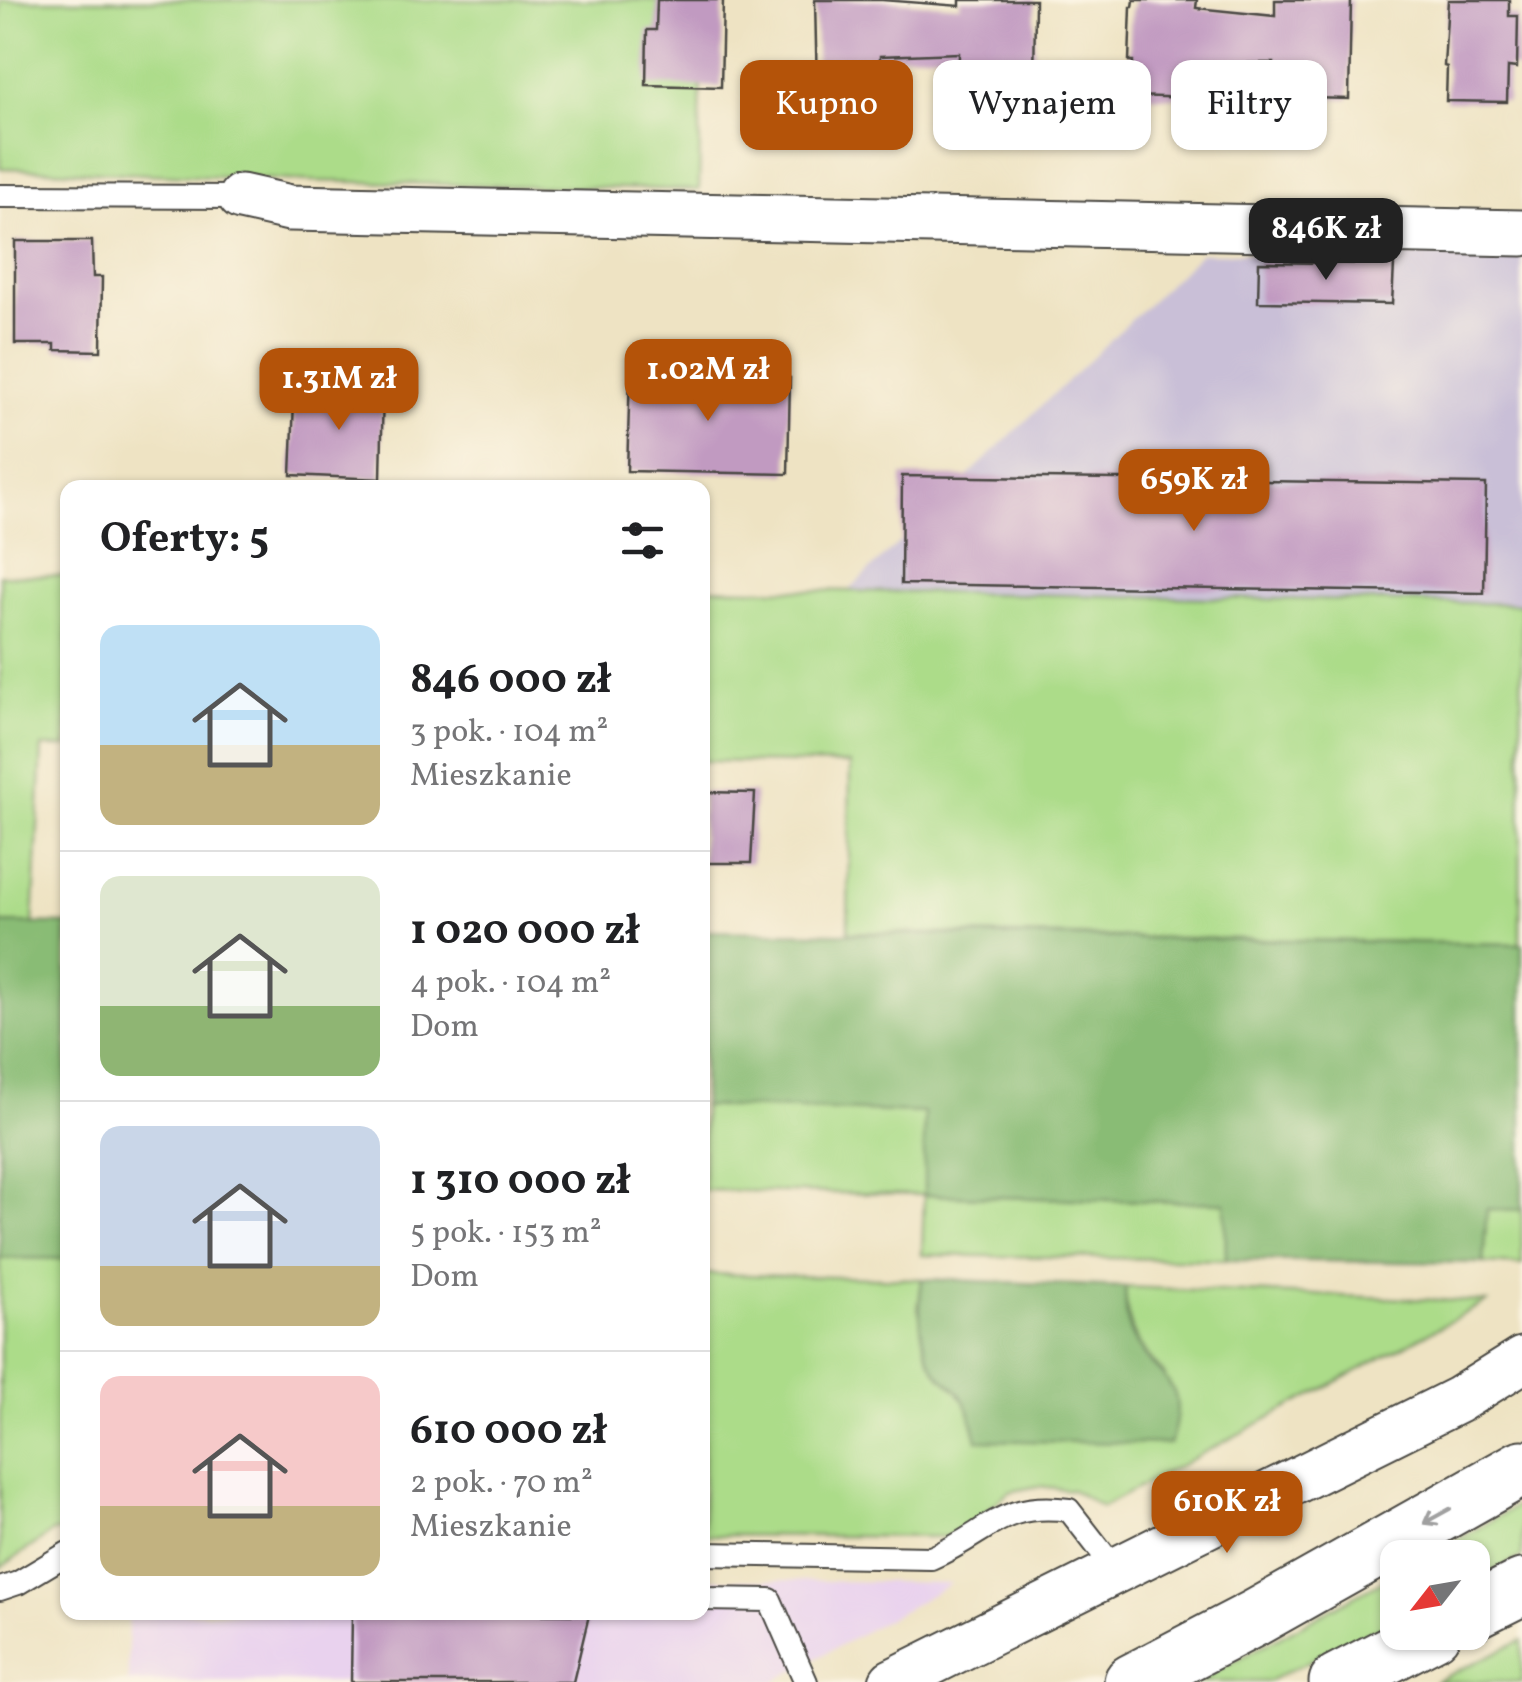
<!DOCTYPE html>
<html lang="pl">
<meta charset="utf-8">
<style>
:root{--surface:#fff;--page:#f2f2f2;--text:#202124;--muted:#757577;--line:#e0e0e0;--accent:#b45309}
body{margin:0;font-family:Vollkorn,serif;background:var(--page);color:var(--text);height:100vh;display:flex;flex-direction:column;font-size:38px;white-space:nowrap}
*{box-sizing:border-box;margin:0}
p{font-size:32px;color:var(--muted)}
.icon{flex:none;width:55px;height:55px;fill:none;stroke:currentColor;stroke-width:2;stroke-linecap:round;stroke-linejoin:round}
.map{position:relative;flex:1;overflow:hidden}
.drawer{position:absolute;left:60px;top:480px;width:650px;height:1140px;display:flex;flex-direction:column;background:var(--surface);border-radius:20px;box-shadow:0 2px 8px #0004}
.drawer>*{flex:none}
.hud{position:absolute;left:740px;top:60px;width:630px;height:90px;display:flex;gap:20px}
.needle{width:65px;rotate:239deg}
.fabs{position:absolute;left:1380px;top:1540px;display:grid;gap:20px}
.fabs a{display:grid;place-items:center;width:110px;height:110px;border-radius:20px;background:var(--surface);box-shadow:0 2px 8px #0004;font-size:50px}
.price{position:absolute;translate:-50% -85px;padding:0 22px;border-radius:20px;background:var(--accent);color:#fff;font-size:32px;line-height:65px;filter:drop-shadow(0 2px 5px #0008)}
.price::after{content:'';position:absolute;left:50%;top:60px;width:30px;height:22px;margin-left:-15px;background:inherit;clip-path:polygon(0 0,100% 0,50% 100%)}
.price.on{background:#222;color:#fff}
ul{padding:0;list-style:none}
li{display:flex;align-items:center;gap:30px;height:250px;padding:0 40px}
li+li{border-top:2px solid var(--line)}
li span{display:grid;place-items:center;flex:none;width:280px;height:200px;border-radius:20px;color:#555}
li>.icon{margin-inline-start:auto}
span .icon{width:120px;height:120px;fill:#fffc;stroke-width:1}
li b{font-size:42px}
h2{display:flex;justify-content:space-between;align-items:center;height:120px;padding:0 40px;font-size:42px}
.chip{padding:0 35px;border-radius:20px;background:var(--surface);box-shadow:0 2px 8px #0004;font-size:35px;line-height:90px}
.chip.on{background:var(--accent);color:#fff}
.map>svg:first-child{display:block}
.built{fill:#e9d2ee}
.industrial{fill:#c9bfd7}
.green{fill:#acdc89;stroke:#6c845a;stroke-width:2.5}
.forest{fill:#89bc75;stroke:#5a7450;stroke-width:2.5}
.building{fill:#c19ac1}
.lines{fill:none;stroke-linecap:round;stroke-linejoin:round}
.lane-casing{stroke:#484742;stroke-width:26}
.street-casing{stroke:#484742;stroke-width:49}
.primary-casing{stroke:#484742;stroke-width:59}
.lane{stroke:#fff;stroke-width:22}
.street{stroke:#fff;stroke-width:45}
.primary{stroke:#fff;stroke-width:55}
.oneway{stroke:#a0a0a0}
</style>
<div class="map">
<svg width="1522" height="1682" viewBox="0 0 1522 1682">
<rect width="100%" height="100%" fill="#fcf5e5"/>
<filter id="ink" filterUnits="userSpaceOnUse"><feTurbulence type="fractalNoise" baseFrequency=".01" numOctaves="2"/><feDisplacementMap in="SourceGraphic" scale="20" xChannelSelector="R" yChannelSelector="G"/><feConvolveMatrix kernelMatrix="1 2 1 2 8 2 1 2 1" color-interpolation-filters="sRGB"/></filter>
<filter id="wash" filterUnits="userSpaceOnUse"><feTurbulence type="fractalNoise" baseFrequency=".0048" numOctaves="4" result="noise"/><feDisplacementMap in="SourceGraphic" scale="40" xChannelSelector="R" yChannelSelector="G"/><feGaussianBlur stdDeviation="2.25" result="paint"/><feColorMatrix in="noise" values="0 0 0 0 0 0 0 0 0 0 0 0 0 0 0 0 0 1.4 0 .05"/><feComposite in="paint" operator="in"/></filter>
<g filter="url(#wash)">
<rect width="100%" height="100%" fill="#eee3c3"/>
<!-- built -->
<path class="built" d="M 703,1579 L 952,1583 L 774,1682 L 128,1682 L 128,1613 L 702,1612 Z"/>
<!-- industrial -->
<path class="industrial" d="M 1201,253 L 1522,255 L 1522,604 L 848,591 Z"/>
<!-- green -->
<g class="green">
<path d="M 0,0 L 702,0 L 699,190 L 310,181 L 0,168 Z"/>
<path d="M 0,575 L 67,576 L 67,747 L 42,747 L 33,924 L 0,923 Z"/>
<path d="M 702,588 L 1522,604 L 1520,944 L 848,932 L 850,764 L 703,761 Z"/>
<path d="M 703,1106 L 925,1112 L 925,1195 L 1226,1203 L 1226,1260 L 922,1255 L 924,1195 L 703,1190 Z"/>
<path d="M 1487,1208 L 1522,1210 L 1522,1265 L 1483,1263 Z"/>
<path d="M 0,1258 L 68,1259 L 67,1530 L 53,1532 L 0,1568 Z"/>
<path d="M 703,1274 L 922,1279 L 918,1309 L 937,1372 L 957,1391 L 968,1406 L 977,1440 L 1165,1375 C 1136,1343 1127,1331 1125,1287 L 1486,1302 L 1102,1507 L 1072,1490 L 1038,1486 L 1009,1492 L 974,1522 L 945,1537 L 703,1535 Z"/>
<path d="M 1522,1503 L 1522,1557 L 1473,1581 L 1472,1558 L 1426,1558 Z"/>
<path d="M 1397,1573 L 1397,1618 L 1266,1682 L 1196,1682 Z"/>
<path d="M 1522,1640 L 1522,1682 L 1434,1682 Z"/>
</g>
<!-- forest -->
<g class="forest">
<path d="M 0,923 L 67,924 L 67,1259 L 0,1258 Z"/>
<path d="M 703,931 L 1522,944 L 1522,1210 L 1487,1209 L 1483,1263 L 1226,1260 L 1225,1203 L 924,1195 L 924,1113 L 703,1106 Z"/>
<path d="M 922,1279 L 1125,1287 C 1126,1304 1125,1319 1132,1334 C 1154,1384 1193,1374 1170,1444 L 977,1440 C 972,1422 969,1403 956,1389 C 950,1383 942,1379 938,1373 C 918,1347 918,1309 922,1279 Z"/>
</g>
<g id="blocks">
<!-- building -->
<g class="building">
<path d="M 657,0 L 723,0 L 721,87 L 646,85 L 647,30 L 656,30 Z"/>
<path d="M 815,0 L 882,0 L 960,6 L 960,0 L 1035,0 L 1034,93 L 958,92 L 959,53 L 880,56 L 880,91 L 817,90 Z"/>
<path d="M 1134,0 L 1197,0 L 1196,8 L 1275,16 L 1275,0 L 1351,0 L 1349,99 L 1273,97 L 1274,63 L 1195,63 L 1194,98 L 1132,96 L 1133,61 L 1129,61 L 1131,7 L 1133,7 Z"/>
<path d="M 1448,0 L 1509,0 L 1509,16 L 1518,16 L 1517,68 L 1508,67 L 1507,102 L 1446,101 L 1447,67 L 1444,66 Z"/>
<path d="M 15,241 L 92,241 L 93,277 L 102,277 L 101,351 L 55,350 L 55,344 L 15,344 Z"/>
<path d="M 1259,262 L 1394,264 L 1392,304 L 1258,302 Z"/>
<path d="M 630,373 L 790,378 L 788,474 L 627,471 Z"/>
<path d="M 316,385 L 383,387 L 381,479 L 291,475 L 294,401 L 315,402 Z"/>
<path d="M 902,476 L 1486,484 L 1484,593 L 901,584 Z"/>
<path d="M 702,792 L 755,793 L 751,863 L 702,863 Z"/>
<path d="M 352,1613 L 589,1615 L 573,1682 L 351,1682 Z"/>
</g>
</g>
</g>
<g filter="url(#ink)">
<use href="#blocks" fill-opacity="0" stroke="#484742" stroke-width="2.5"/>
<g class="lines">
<!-- lane casing -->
<g class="lane-casing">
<g id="lane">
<path d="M 0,196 L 241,197"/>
<path d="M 702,1554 L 931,1558 C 989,1534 999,1501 1069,1510 L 1115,1569"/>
<path d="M 0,1589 L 18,1583 L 68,1553"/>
<path d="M 702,1599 L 770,1600 L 806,1682"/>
</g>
</g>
<!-- street casing -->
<g class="street-casing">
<g id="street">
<path d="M 241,197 L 290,208 L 1522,233"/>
<path d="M 892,1682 L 1458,1400 L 1522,1360"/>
</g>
</g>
<!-- primary casing -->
<g class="primary-casing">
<g id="primary">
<path d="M 1472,1612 L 1522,1587"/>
<path d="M 1132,1682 L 1255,1618 L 1522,1468"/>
<path d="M 1337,1682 L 1433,1632"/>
</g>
</g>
<!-- lane -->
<use href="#lane" class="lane"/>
<!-- street -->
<use href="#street" class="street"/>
<!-- primary -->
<use href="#primary" class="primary"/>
</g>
<!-- one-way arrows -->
<defs><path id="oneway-shaft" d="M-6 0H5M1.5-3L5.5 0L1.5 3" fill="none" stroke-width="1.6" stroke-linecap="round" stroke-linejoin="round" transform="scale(2.5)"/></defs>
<use class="oneway" href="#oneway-shaft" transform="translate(1437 1516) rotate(151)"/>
</g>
</svg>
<div class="fabs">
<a><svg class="needle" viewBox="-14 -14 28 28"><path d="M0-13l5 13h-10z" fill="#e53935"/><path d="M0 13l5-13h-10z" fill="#757577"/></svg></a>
</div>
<b class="price on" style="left:1326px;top:283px">846K zł</b>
<b class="price" style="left:708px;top:424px">1.02M zł</b>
<b class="price" style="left:339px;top:433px">1.31M zł</b>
<b class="price" style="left:1194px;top:534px">659K zł</b>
<b class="price" style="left:1227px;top:1556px">610K zł</b>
<div class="hud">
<a class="chip on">Kupno</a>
<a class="chip">Wynajem</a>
<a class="chip">Filtry</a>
</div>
<section class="drawer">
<h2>Oferty: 5<svg class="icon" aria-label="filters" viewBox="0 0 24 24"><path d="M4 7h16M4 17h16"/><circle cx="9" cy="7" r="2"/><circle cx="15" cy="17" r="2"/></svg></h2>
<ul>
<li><span style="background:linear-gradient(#bfe0f5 60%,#c2b280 0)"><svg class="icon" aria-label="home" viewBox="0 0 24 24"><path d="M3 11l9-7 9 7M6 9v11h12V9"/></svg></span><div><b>846 000 zł</b><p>3 pok. · 104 m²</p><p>Mieszkanie</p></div></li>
<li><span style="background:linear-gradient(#dfe7d0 65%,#8fb573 0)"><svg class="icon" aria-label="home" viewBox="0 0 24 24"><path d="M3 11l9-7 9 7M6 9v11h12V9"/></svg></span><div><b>1 020 000 zł</b><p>4 pok. · 104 m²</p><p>Dom</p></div></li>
<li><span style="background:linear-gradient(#c9d6e8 70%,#c2b280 0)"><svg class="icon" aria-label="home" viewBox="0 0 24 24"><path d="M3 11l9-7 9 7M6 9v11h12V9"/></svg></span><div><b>1 310 000 zł</b><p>5 pok. · 153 m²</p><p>Dom</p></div></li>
<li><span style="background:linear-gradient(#f6c9c9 65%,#c2b280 0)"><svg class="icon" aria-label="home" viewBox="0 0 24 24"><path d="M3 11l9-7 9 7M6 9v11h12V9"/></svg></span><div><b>610 000 zł</b><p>2 pok. · 70 m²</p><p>Mieszkanie</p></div></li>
</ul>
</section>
</div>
